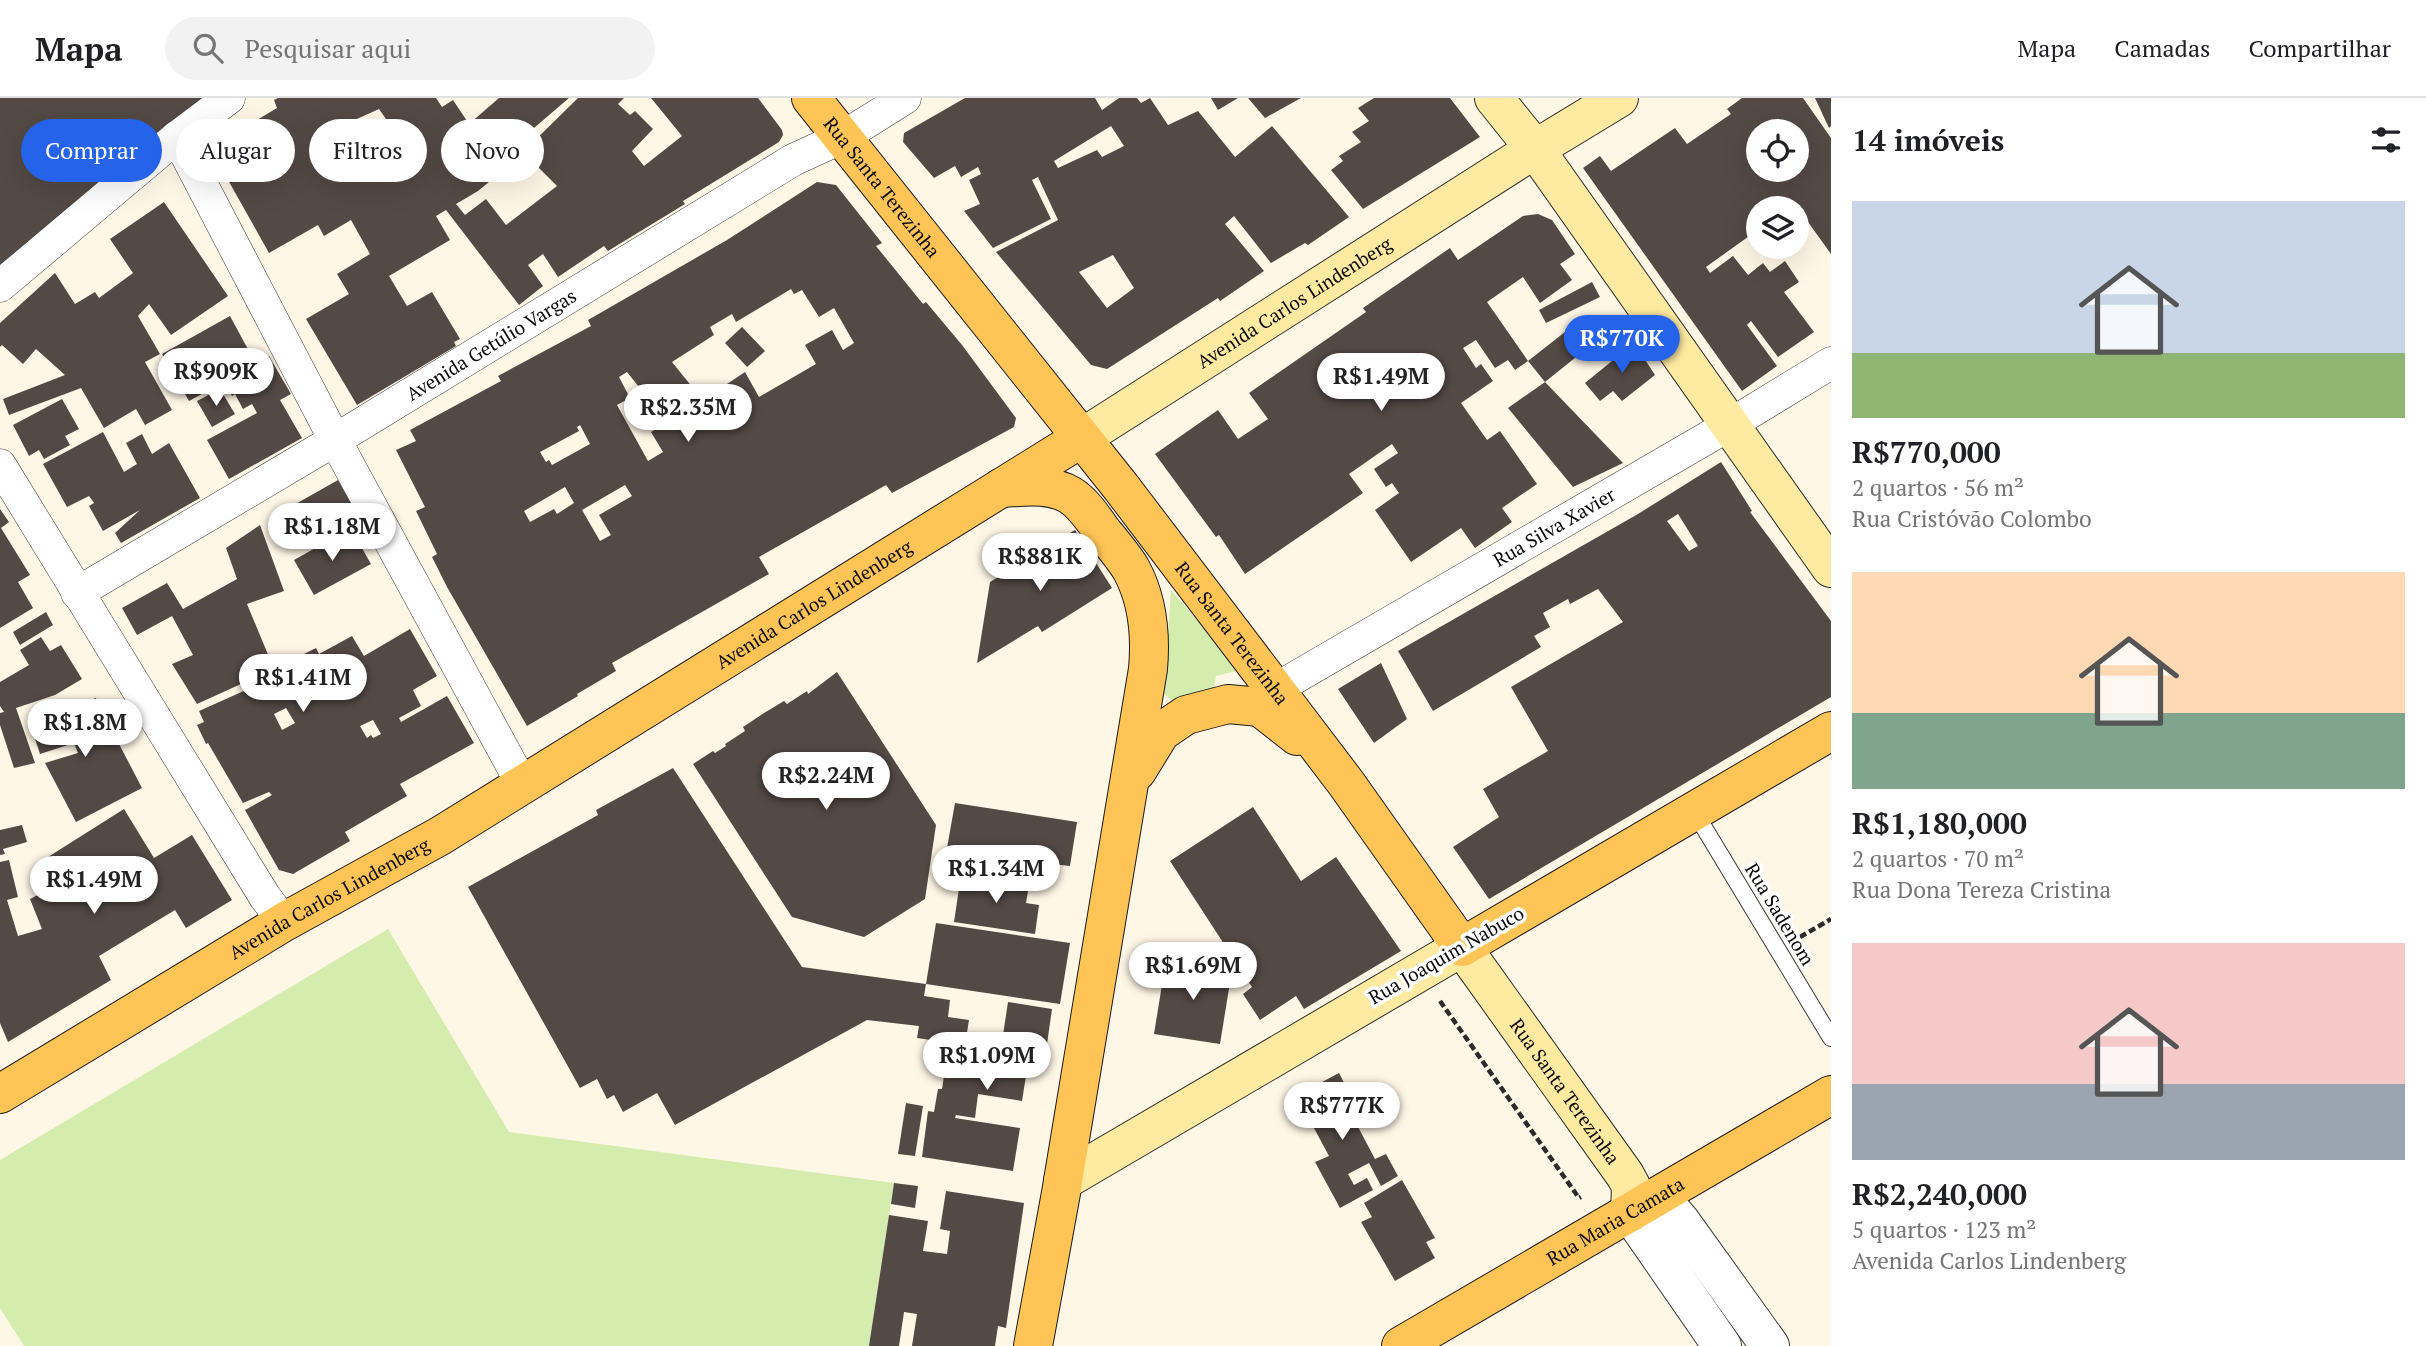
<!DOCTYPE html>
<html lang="pt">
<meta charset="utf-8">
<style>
:root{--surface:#fff;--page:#f2f2f2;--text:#202124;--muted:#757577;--line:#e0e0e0;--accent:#2563eb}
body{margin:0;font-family:"PT Serif",serif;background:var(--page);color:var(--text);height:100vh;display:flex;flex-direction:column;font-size:26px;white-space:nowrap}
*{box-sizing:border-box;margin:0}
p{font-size:23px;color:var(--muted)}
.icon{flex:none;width:38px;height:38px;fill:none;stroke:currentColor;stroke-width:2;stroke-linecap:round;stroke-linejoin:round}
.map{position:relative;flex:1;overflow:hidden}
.drawer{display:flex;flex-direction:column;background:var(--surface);width:595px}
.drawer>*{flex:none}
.hud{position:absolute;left:21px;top:21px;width:665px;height:63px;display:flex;gap:14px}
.buttons{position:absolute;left:1746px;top:21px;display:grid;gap:14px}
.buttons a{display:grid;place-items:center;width:63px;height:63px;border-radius:50%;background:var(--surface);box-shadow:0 7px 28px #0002;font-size:35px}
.price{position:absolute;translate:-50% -60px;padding:0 16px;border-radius:24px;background:#fff;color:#222;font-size:23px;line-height:46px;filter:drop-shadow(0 2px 4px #0008)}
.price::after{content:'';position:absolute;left:50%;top:42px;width:21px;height:16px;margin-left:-10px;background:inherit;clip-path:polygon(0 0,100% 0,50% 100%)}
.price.selected{background:var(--accent);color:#fff}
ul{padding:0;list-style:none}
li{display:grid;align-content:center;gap:14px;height:371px;padding:0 21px}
li span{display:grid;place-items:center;height:217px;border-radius:0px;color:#555}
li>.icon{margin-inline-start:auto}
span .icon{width:126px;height:126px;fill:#fffc;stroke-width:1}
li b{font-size:30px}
h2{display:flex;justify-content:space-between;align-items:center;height:84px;padding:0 21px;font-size:30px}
.pill{padding:0 24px;border-radius:32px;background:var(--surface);box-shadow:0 7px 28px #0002;font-size:24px;line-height:63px}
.pill.selected{background:var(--accent);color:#fff}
header{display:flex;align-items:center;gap:42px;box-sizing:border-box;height:98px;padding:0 35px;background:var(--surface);border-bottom:2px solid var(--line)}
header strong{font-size:33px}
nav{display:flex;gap:38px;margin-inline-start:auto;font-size:24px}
.search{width:490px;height:63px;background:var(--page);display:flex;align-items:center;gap:18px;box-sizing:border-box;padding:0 24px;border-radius:38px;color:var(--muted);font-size:26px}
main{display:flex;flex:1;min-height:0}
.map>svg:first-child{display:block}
.green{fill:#d4ecad}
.building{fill:#534945;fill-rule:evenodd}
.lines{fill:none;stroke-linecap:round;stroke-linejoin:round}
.service-casing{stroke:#3c3c3c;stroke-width:18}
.minor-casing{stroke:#3c3c3c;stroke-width:33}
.tertiary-casing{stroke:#3c3c3c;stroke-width:40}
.secondary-casing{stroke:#2b2b2b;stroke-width:40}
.primary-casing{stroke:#1a1a1a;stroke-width:40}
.path{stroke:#2b2b2b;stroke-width:4.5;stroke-dasharray:7 3.5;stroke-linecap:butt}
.service{stroke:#fff;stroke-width:16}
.minor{stroke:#fff;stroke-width:32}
.tertiary{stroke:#fff;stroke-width:38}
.secondary{stroke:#ffeaa1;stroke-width:38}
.primary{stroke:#ffc456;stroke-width:38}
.labels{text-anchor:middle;stroke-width:7;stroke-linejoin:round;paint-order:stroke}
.street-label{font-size:19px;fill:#090909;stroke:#fff}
</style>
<header>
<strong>Mapa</strong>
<div class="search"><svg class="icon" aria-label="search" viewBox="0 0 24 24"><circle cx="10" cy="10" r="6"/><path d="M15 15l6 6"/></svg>Pesquisar aqui</div>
<nav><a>Mapa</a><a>Camadas</a><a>Compartilhar</a></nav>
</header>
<main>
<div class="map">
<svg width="1831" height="1248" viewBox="0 0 1831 1248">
<rect width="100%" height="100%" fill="#fff7e6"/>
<!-- green -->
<g class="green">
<path d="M 1171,492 L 1240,572 L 1216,578 L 1214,590 L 1179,608 L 1164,596 Z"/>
<path d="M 388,831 L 509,1034 L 894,1085 L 869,1248 L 24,1248 L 0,1210 L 0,1062 Z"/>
</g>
<!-- building -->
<g class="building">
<path d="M 0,0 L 204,0 L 0,171 Z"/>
<path d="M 278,0 L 436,0 L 442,9 L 453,2 L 469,26 L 499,0 L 569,0 L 499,60 L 506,70 L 478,93 L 456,106 L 465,117 L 486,101 L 506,127 L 557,88 L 523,54 L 578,0 L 624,0 L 618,6 L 630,17 L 635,13 L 653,31 L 632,53 L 644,68 L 682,38 L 651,0 L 758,0 L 782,32 L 783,37 L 779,44 L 683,103 L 685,106 L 608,153 L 604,148 L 558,179 L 543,156 L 528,167 L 543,188 L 519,207 L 446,112 L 436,118 L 450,142 L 389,178 L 407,208 L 432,194 L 460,241 L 454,244 L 456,248 L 357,307 L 306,221 L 349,196 L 337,176 L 370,156 L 351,122 L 324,138 L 318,127 L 269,155 L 210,50 L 277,10 L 274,2 ZM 379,11 L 395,34 L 339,58 L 328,34 Z"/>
<path d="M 965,0 L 1095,0 L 1102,12 L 1119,0 L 1137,0 L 1141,5 L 1150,0 L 1168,27 L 1198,13 L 1235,59 L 1272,28 L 1349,119 L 1308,147 L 1305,145 L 1271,165 L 1234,118 L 1225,126 L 1264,173 L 1220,203 L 1218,200 L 1107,271 L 1091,267 L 996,154 L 1058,122 L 1038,79 L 1032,82 L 1051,121 L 993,150 L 964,113 L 980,106 L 969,82 L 981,76 L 978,69 L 961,79 L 955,68 L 934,80 L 903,44 L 904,35 ZM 1111,28 L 1124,48 L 1102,59 L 1097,52 L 1058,70 L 1054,63 ZM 1113,157 L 1134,190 L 1107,210 L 1079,174 Z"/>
<path d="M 1211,0 L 1238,0 L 1218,12 Z"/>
<path d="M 1248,0 L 1301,0 L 1265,20 Z"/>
<path d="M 1374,0 L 1450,0 L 1480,39 L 1363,111 L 1331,72 L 1343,63 L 1339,58 L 1361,44 L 1352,34 L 1369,23 L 1358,10 Z"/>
<path d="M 1742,0 L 1803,0 L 1831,40 L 1831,156 L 1795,106 L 1788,110 L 1759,110 L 1759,131 L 1706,169 L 1710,175 L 1733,158 L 1748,177 L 1763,165 L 1770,174 L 1785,163 L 1799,184 L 1784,194 L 1814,234 L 1778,259 L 1751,223 L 1747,227 L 1777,268 L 1742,293 L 1583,70 L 1600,58 L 1611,73 L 1675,30 L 1687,46 L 1731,16 L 1727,11 ZM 1759,33 L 1797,33 L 1797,72 L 1759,72 Z"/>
<path d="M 1815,0 L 1831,0 L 1831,28 L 1829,30 Z"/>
<path d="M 817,84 L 836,87 L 882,145 L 876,148 L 923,206 L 926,204 L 962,247 L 1016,320 L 1014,329 L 892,395 L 886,387 L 759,459 L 769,476 L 612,565 L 616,573 L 577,596 L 578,598 L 527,628 L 447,489 L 432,459 L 437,456 L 416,413 L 425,409 L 396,352 L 416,343 L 410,332 L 501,283 L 498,278 L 591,228 L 588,222 L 727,142 ZM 791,191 L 794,196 L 802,192 L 819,219 L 834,210 L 854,245 L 843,252 L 832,232 L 805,247 L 816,266 L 759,299 L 745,274 L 673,322 L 675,326 L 671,329 L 669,324 L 651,334 L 663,354 L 648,363 L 617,307 L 630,300 L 619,279 L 627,274 L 639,289 L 632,295 L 653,321 L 693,290 L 672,264 L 714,237 L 710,229 L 732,216 L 736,224 ZM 580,327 L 590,346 L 552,367 L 549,362 L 546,364 L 540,354 L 579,333 L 577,329 ZM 625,387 L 632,398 L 599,417 L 611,437 L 600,443 L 582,412 ZM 565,389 L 574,405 L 557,416 L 554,411 L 530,424 L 524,413 Z"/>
<path d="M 164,104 L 228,198 L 171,237 L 149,206 L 138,218 L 160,256 L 145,264 L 172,312 L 145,327 L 136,311 L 104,330 L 81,290 L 9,317 L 3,301 L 65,277 L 36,251 L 23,266 L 2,247 L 0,249 L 0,225 L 55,175 L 75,206 L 95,194 L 99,200 L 133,175 L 110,141 Z"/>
<path d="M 1538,116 L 1552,122 L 1575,156 L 1560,166 L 1572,182 L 1540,205 L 1523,179 L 1487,204 L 1528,263 L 1515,272 L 1508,262 L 1495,270 L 1476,242 L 1463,250 L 1476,270 L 1481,266 L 1493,283 L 1461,305 L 1487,342 L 1500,333 L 1537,386 L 1502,410 L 1512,424 L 1475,450 L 1461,430 L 1411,464 L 1375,412 L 1399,395 L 1392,385 L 1386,389 L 1374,371 L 1398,355 L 1392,346 L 1349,376 L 1363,395 L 1245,476 L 1219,437 L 1216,439 L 1155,356 L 1218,312 L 1238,341 L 1268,321 L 1249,295 L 1366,214 L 1363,210 L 1450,150 L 1458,162 L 1523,118 Z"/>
<path d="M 1592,184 L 1600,199 L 1546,225 L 1539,212 Z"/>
<path d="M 230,218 L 256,266 L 269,258 L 291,296 L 280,302 L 302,340 L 229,381 L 207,342 L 257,315 L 252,306 L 243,311 L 235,296 L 232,298 L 224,284 L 189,303 L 162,256 Z"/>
<path d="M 1579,223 L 1596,243 L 1545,284 L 1528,263 Z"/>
<path d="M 742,229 L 765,253 L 747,269 L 725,245 Z"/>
<path d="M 1634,245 L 1655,277 L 1622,303 L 1613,293 L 1600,303 L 1585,285 Z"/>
<path d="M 1545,284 L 1623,365 L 1573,389 L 1508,310 Z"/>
<path d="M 220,291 L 235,316 L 212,329 L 197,303 Z"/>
<path d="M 62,301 L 79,331 L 65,338 L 70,347 L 44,361 L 39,352 L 29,358 L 13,327 Z"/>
<path d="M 103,334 L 124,374 L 137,366 L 126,345 L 142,336 L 152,356 L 169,345 L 200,400 L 121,445 L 115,435 L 140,412 L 103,433 L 89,408 L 94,405 L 89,398 L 67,409 L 43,366 Z"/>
<path d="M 1721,364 L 1752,413 L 1750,414 L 1831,523 L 1831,599 L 1489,801 L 1453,749 L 1499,719 L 1483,691 L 1548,653 L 1511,589 L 1623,524 L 1598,491 L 1570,506 L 1568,501 L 1543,515 L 1550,529 L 1534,538 L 1541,549 L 1433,613 L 1398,553 L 1638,416 ZM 1678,416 L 1698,448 L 1689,453 L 1667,423 Z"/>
<path d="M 338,382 L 354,411 L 287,449 L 271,420 Z"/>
<path d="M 0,411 L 9,424 L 1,430 L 30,477 L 18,484 L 33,510 L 0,530 Z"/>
<path d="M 260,427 L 284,493 L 247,506 L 274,571 L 316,550 L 319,556 L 352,538 L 364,558 L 410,531 L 437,578 L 413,592 L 421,608 L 399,620 L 401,624 L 447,598 L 474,645 L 400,686 L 407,698 L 345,734 L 350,743 L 293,776 L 279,772 L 245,712 L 272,697 L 269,694 L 243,705 L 208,645 L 206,646 L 197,627 L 204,624 L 199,613 L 255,588 L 252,581 L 197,606 L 172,566 L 193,557 L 172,518 L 137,537 L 122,510 L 167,485 L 183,511 L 237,481 L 226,450 ZM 286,610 L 295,625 L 282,632 L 274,616 ZM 373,622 L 381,636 L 373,640 L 371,637 L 367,640 L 360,628 Z"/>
<path d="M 1075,432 L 1112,490 L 1042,534 L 1038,528 L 977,565 L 990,484 Z"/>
<path d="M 354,436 L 371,466 L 314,497 L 294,462 L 335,439 L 338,445 Z"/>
<path d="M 46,514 L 53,527 L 20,547 L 13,534 Z"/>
<path d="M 41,539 L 50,553 L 61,547 L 82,581 L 55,597 L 16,610 L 35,665 L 14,670 L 0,627 L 0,615 L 4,614 L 0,608 L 0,584 L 29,567 L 20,552 Z"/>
<path d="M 1381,565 L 1407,621 L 1374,645 L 1338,591 Z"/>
<path d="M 837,574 L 936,727 L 925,801 L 864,839 L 792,819 L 693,666 L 713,653 L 715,655 L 726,648 L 725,646 L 745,633 L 743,629 L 764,615 L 784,603 L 787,606 L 807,593 L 808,596 Z"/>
<path d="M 96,600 L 112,646 L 118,644 L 142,690 L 76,724 L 45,665 L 78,655 L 74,645 L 40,656 L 29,622 Z"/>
<path d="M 673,670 L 802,869 L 926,886 L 924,898 L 950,902 L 948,919 L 969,922 L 965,947 L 917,940 L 919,928 L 867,922 L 675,1027 L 657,995 L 623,1014 L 614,997 L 607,1001 L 597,981 L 580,990 L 468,789 L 598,717 L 596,712 Z"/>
<path d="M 955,705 L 1077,724 L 1070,768 L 1051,766 L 1049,781 L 1026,777 L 1027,770 L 973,762 L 974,754 L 947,750 Z"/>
<path d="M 1253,709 L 1301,783 L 1336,759 L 1401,853 L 1304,911 L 1296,898 L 1260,922 L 1243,896 L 1252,889 L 1170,763 Z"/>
<path d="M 124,711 L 154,760 L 192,737 L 232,802 L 186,830 L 175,812 L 99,858 L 111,882 L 8,944 L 0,925 L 0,764 L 9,762 L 18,799 L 7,802 L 18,838 L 42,831 L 30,801 L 61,785 L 48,759 Z"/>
<path d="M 22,727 L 27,744 L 3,751 L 5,756 L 0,757 L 0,732 Z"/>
<path d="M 961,777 L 1029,787 L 1026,805 L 1039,807 L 1035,836 L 954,824 Z"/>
<path d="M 936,825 L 1070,845 L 1060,906 L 926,886 Z"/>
<path d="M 1166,862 L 1232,872 L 1220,946 L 1154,936 Z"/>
<path d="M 1008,904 L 1052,911 L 1044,967 L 1028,965 L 1022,1003 L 978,996 L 975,1020 L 956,1017 L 955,1020 L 1020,1030 L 1013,1073 L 922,1059 L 928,1013 L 934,1014 L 938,991 L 942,991 L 948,952 L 988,959 L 991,935 L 1003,937 Z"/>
<path d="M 1339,975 L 1355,1006 L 1348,1010 L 1375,1061 L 1386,1056 L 1398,1078 L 1381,1088 L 1369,1065 L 1348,1076 L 1354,1087 L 1367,1080 L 1373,1092 L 1340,1110 L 1315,1064 L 1329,1058 L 1300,1004 L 1310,999 L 1307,992 Z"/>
<path d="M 906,1005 L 923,1008 L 915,1058 L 898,1056 Z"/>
<path d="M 1402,1082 L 1435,1140 L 1426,1144 L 1435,1160 L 1395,1183 L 1361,1124 L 1372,1119 L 1364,1105 Z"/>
<path d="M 894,1085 L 918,1088 L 915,1110 L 891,1106 Z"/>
<path d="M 946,1093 L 1024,1105 L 1006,1230 L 998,1228 L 995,1248 L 912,1248 L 917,1216 L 904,1214 L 899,1248 L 869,1248 L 889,1117 L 928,1123 L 923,1153 L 947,1156 L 950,1133 L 940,1131 Z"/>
</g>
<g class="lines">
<!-- service casing -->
<g class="service-casing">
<path id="service" d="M 1694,713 L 1831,940"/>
</g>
<!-- minor casing -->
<g class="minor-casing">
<g id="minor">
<path d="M 177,39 L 335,342 L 522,686"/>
<path d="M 0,188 L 177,39 L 229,0"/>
<path d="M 0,367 L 265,799 L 284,824"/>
<path id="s1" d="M 77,495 L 335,342 L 793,62 L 843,39 L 905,0"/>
<path id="s2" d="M 1274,592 L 1731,326 L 1831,265"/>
</g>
</g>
<!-- tertiary casing -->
<g class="tertiary-casing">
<g id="tertiary">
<path d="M 1659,1098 L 1681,1124 L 1770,1248"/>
<path d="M 1630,1115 L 1722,1248"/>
</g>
</g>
<!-- secondary casing -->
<g class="secondary-casing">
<g id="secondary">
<path d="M 1494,0 L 1535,51 L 1831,470"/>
<path id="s3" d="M 1080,341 L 1535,51 L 1619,0"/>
<path id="s4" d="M 1063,1083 L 1462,849 L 1625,1077 L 1631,1088 L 1630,1115"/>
</g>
</g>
<!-- primary casing -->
<g class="primary-casing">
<g id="primary">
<path id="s5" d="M 811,0 L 1121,389 L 1346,685 L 1462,849 L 1831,633"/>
<path d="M 1001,390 C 1024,389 1049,385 1070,397 C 1083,405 1093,420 1102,433 C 1112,445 1123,458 1131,471 C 1148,502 1151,537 1148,571 L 1061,1095 L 1033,1248"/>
<path d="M 1137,673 L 1161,634 L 1186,617 L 1228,606 L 1260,609 L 1297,638"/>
<path id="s6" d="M 0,996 L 284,824 L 440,738 L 1080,341"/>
<path id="s7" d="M 1401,1248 L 1831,997"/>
</g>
</g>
<!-- path -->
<g class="path">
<path d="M 1800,839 L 1831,821"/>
<path d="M 1440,903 L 1579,1100 L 1581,1099"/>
</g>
<!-- service -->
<use href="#service" class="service"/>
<!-- minor -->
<use href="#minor" class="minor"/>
<!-- tertiary -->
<use href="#tertiary" class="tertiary"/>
<!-- secondary -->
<use href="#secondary" class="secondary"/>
<!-- primary -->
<use href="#primary" class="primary"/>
</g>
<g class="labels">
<!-- street labels -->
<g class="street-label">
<text dy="7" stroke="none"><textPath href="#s5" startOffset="114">Rua Santa Terezinha</textPath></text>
<text dy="7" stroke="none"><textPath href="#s3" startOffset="254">Avenida Carlos Lindenberg</textPath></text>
<text dy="7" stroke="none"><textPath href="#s1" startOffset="483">Avenida Getúlio Vargas</textPath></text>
<text dy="7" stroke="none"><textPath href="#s2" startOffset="324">Rua Silva Xavier</textPath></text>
<text dy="7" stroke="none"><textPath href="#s6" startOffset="950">Avenida Carlos Lindenberg</textPath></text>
<text dy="7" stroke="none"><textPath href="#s5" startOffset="681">Rua Santa Terezinha</textPath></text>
<text dy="7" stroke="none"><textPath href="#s6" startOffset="383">Avenida Carlos Lindenberg</textPath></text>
<text transform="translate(1780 816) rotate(59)" y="7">Rua Sadenom</text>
<text transform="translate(1446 857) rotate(-30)" y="7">Rua Joaquim Nabuco</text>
<text dy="7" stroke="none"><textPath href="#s4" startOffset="640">Rua Santa Terezinha</textPath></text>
<text dy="7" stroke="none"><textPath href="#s7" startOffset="248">Rua Maria Camata</textPath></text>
</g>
</g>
</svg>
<div class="buttons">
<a><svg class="icon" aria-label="locate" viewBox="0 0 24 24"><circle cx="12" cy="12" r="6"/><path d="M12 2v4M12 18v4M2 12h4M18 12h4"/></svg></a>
<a><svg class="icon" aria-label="layers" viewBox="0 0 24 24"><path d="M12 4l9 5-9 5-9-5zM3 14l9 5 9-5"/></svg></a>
</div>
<b class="price selected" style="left:1622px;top:277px">R$770K</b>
<b class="price" style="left:216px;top:310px">R$909K</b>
<b class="price" style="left:1381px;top:315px">R$1.49M</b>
<b class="price" style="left:688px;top:346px">R$2.35M</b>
<b class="price" style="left:332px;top:465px">R$1.18M</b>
<b class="price" style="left:1040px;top:495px">R$881K</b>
<b class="price" style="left:303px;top:616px">R$1.41M</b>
<b class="price" style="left:85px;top:661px">R$1.8M</b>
<b class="price" style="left:826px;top:714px">R$2.24M</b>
<b class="price" style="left:996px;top:807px">R$1.34M</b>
<b class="price" style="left:94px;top:818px">R$1.49M</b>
<b class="price" style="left:1193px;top:904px">R$1.69M</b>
<b class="price" style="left:987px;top:994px">R$1.09M</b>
<b class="price" style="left:1342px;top:1044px">R$777K</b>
<div class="hud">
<a class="pill selected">Comprar</a>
<a class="pill">Alugar</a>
<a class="pill">Filtros</a>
<a class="pill">Novo</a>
</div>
</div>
<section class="drawer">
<h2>14 imóveis<svg class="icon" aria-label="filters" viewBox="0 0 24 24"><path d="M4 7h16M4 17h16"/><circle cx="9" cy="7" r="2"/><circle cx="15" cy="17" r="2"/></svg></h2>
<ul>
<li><span style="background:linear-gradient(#c9d6e8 70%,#8fb573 0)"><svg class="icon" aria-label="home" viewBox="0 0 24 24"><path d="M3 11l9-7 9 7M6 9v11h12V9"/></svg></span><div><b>R$770,000</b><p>2 quartos · 56 m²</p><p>Rua Cristóvão Colombo</p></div></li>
<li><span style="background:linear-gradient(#ffd9b3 65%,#7fa58c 0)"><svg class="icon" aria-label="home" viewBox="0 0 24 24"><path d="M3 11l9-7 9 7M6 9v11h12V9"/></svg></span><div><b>R$1,180,000</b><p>2 quartos · 70 m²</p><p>Rua Dona Tereza Cristina</p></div></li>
<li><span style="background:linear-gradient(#f6c9c9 65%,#9aa5b1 0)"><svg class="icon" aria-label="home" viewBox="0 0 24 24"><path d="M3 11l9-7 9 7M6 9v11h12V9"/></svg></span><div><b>R$2,240,000</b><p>5 quartos · 123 m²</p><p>Avenida Carlos Lindenberg</p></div></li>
</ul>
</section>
</main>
